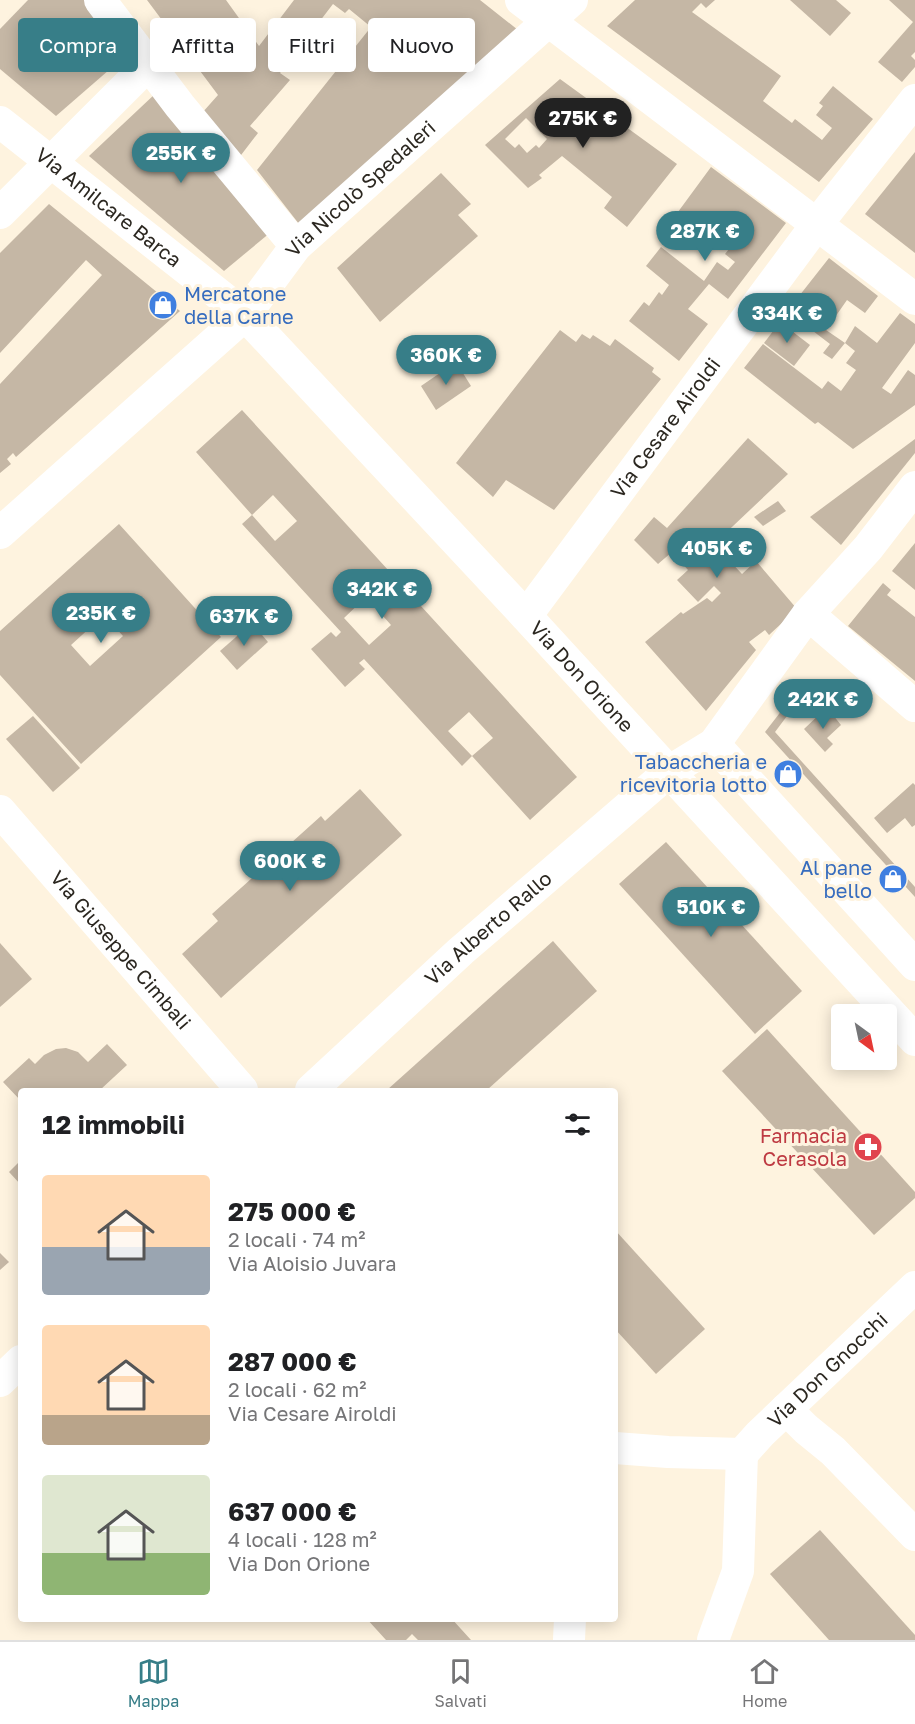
<!DOCTYPE html>
<html lang="it">
<meta charset="utf-8">
<style>
:root{--surface:#fff;--page:#f6f6f6;--text:#202124;--muted:#757577;--line:#e0e0e0;--accent:#377e88}
body{margin:0;font-family:"Golos Text",sans-serif;background:var(--page);color:var(--text);height:100vh;display:flex;flex-direction:column;font-size:22px;white-space:nowrap}
*{box-sizing:border-box;margin:0}
p{font-size:20px;color:var(--muted)}
.icon{flex:none;width:33px;height:33px;fill:none;stroke:currentColor;stroke-width:2;stroke-linecap:round;stroke-linejoin:round}
.map{position:relative;flex:1;overflow:hidden}
.side{position:absolute;left:18px;top:1088px;width:600px;height:534px;display:flex;flex-direction:column;background:var(--surface);border-radius:6px;box-shadow:0 3px 15px #0003}
.side>*{flex:none}
.top-card{position:absolute;left:18px;top:18px;width:600px;height:54px;display:flex;gap:12px}
.needle{width:39px;rotate:147deg}
.fabs{position:absolute;left:831px;top:1004px;display:grid;gap:12px}
.fabs a{display:grid;place-items:center;width:66px;height:66px;border-radius:6px;background:var(--surface);box-shadow:0 3px 15px #0003;font-size:30px}
.price{position:absolute;translate:-50% -51px;padding:0 14px;border-radius:21px;background:var(--accent);color:#fff;font-size:20px;line-height:39px;filter:drop-shadow(0 2px 3px #0008)}
.price::after{content:'';position:absolute;left:50%;top:36px;width:18px;height:14px;margin-left:-9px;background:inherit;clip-path:polygon(0 0,100% 0,50% 100%)}
.price.active{background:#222;color:#fff}
ul{padding:0;list-style:none}
li{display:flex;align-items:center;gap:18px;height:150px;padding:0 24px}
li span{display:grid;place-items:center;flex:none;width:168px;height:120px;border-radius:6px;color:#555}
li>.icon{margin-inline-start:auto}
span .icon{width:72px;height:72px;fill:#fffc;stroke-width:1}
li b{font-size:26px}
h2{display:flex;justify-content:space-between;align-items:center;height:72px;padding:0 24px;font-size:26px}
.pill{padding:0 21px;border-radius:6px;background:var(--surface);box-shadow:0 3px 15px #0003;font-size:21px;line-height:54px}
.pill.active{background:var(--accent);color:#fff}
.tabs{display:flex;justify-content:space-around;align-items:center;height:84px;border-top:2px solid var(--line);background:var(--surface);font-size:16px;color:var(--muted)}
.tabs a{display:grid;justify-items:center;gap:3px}
.tabs .active{color:var(--accent)}
.map>svg:first-child{display:block}
.building{fill:#c5b7a5;fill-rule:evenodd}
.lines{fill:none;stroke-linecap:round;stroke-linejoin:round}
.minor{stroke:#fff;stroke-width:32}
.labels{text-anchor:middle;stroke-width:6;stroke-linejoin:round;paint-order:stroke}
.street-label{font-size:20px;fill:#2b2720;stroke:#fef3df}
.shop-label{font-size:20px;fill:#366cbe;stroke:#fef3df;text-anchor:end}
.health-label{font-size:20px;fill:#be3a42;stroke:#fef3df;text-anchor:end}
</style>
<div class="map">
<svg width="915" height="1640" viewBox="0 0 915 1640">
<rect width="100%" height="100%" fill="#fef3df"/>
<!-- building -->
<g class="building">
<path d="M 28,0 L 91,0 L 132,50 L 56,116 L 0,69 L 0,29 Z"/>
<path d="M 147,0 L 226,0 L 259,46 L 294,0 L 480,0 L 518,30 L 299,224 L 257,170 L 371,27 L 349,9 L 345,13 L 333,4 L 280,73 L 290,80 L 250,126 L 258,133 L 238,159 L 202,113 L 218,95 Z"/>
<path d="M 635,0 L 715,0 L 706,8 L 701,3 L 692,12 L 781,76 L 763,101 L 792,123 L 795,119 L 822,140 L 832,128 L 816,115 L 823,106 L 819,103 L 833,86 L 873,119 L 819,182 L 607,26 Z"/>
<path d="M 790,0 L 836,0 L 851,13 L 830,36 Z"/>
<path d="M 889,0 L 915,0 L 915,52 L 911,56 L 915,60 L 915,67 L 902,82 L 878,62 L 913,22 Z"/>
<path d="M 560,79 L 677,164 L 627,227 L 604,208 L 612,197 L 562,156 L 539,175 L 542,178 L 528,188 L 485,145 ZM 526,118 L 547,139 L 539,148 L 536,145 L 527,153 L 519,144 L 515,148 L 505,139 Z"/>
<path d="M 156,93 L 271,232 L 224,271 L 89,156 Z"/>
<path d="M 915,152 L 915,253 L 865,214 Z"/>
<path d="M 711,167 L 786,223 L 728,299 L 709,284 L 688,309 L 708,324 L 679,361 L 629,321 L 644,302 L 649,306 L 659,292 L 662,295 L 669,285 L 646,266 L 661,247 L 704,281 L 717,262 L 728,270 L 735,262 L 725,254 L 741,234 L 718,216 L 702,236 L 675,216 Z"/>
<path d="M 441,173 L 471,204 L 458,215 L 478,236 L 380,322 L 337,268 Z"/>
<path d="M 49,204 L 180,311 L 16,457 L 13,453 L 7,459 L 11,464 L 0,473 L 0,384 L 102,275 L 86,260 L 0,353 L 0,253 Z"/>
<path d="M 829,258 L 878,296 L 865,313 L 847,300 L 826,330 L 845,343 L 855,326 L 877,343 L 900,313 L 915,324 L 915,343 L 882,388 L 891,394 L 908,370 L 915,375 L 915,405 L 853,449 L 818,422 L 815,424 L 744,368 L 763,344 L 822,389 L 828,381 L 841,391 L 856,370 L 846,363 L 855,351 L 845,343 L 832,359 L 823,353 L 830,344 L 813,331 L 817,325 L 792,305 Z"/>
<path d="M 780,322 L 810,345 L 794,366 L 764,343 Z"/>
<path d="M 560,330 L 576,342 L 582,334 L 590,339 L 593,335 L 610,346 L 615,339 L 654,368 L 652,372 L 661,379 L 554,510 L 506,480 L 493,497 L 456,463 Z"/>
<path d="M 456,362 L 471,386 L 436,410 L 421,386 Z"/>
<path d="M 242,410 L 577,777 L 530,820 L 472,756 L 493,738 L 469,712 L 448,731 L 472,756 L 462,766 L 364,659 L 359,663 L 365,669 L 345,687 L 311,649 L 331,632 L 336,637 L 341,632 L 242,524 L 252,515 L 275,541 L 297,521 L 273,495 L 252,515 L 196,452 ZM 366,597 L 391,625 L 369,645 L 344,618 Z"/>
<path d="M 748,438 L 788,474 L 714,544 L 742,574 L 756,561 L 797,609 L 769,635 L 765,630 L 749,642 L 756,650 L 706,711 L 645,642 L 681,612 L 683,614 L 707,598 L 712,602 L 721,593 L 714,586 L 698,602 L 677,580 L 688,570 L 672,552 L 658,564 L 634,540 L 654,517 L 667,528 Z"/>
<path d="M 915,439 L 915,453 L 841,545 L 810,517 Z"/>
<path d="M 778,501 L 786,511 L 763,526 L 754,517 Z"/>
<path d="M 119,524 L 221,637 L 81,764 L 0,675 L 0,631 ZM 104,615 L 123,636 L 90,666 L 71,645 Z"/>
<path d="M 915,543 L 915,590 L 892,571 Z"/>
<path d="M 883,583 L 891,590 L 887,595 L 915,617 L 915,681 L 848,626 Z"/>
<path d="M 252,623 L 268,642 L 237,670 L 220,651 Z"/>
<path d="M 803,683 L 808,688 L 775,732 L 915,887 L 915,897 L 765,732 Z"/>
<path d="M 823,711 L 830,718 L 833,715 L 841,725 L 827,738 L 833,744 L 825,752 L 804,729 Z"/>
<path d="M 33,716 L 80,768 L 53,792 L 6,739 Z"/>
<path d="M 913,783 L 915,785 L 915,825 L 912,827 L 905,818 L 887,833 L 874,818 Z"/>
<path d="M 360,789 L 402,835 L 221,998 L 182,954 L 218,921 L 212,914 L 321,816 L 325,821 Z"/>
<path d="M 666,842 L 802,991 L 755,1034 L 619,884 Z"/>
<path d="M 553,941 L 597,991 L 487,1090 L 387,1090 Z"/>
<path d="M 0,943 L 32,979 L 0,1007 Z"/>
<path d="M 767,1029 L 915,1192 L 915,1198 L 874,1235 L 722,1071 Z"/>
<path d="M 107,1044 L 127,1065 L 100,1090 L 21,1090 L 21,1101 L 3,1082 L 29,1058 L 35,1064 L 44,1055 L 56,1049 L 66,1048 L 78,1052 L 88,1062 Z"/>
<path d="M 21,1160 L 21,1185 L 9,1172 Z"/>
<path d="M 615,1230 L 705,1329 L 656,1374 L 615,1329 Z"/>
<path d="M 0,1253 L 9,1262 L 0,1270 Z"/>
<path d="M 820,1530 L 915,1635 L 915,1640 L 829,1640 L 770,1574 Z"/>
<path d="M 366,1618 L 451,1618 L 471,1640 L 418,1640 L 412,1634 L 406,1640 L 386,1640 Z"/>
</g>
<g class="lines">
<!-- minor -->
<g class="minor">
<path d="M 100,0 L 180,106 L 296,246"/>
<path d="M 521,0 L 915,299"/>
<path id="s1" d="M 0,122 L 245,315 L 526,616 L 915,1040"/>
<path d="M 0,213 L 148,65"/>
<path id="s2" d="M 0,533 L 245,315 L 296,246 L 572,0"/>
<path d="M 808,614 L 915,706"/>
<path id="s3" d="M 526,616 L 817,224 L 915,100"/>
<path d="M 714,744 L 915,965"/>
<path id="s4" d="M 0,811 L 242,1090"/>
<path id="s5" d="M 311,1090 L 461,951 L 670,771 L 714,744 L 808,614 L 868,548 L 915,487"/>
<path d="M 0,1381 L 21,1361"/>
<path d="M 786,1409 L 806,1429 L 833,1451 L 915,1535"/>
<path d="M 615,1448 L 668,1452 L 742,1454"/>
<path id="s6" d="M 742,1454 L 760,1434 L 915,1287"/>
<path d="M 569,1640 L 570,1618"/>
<path d="M 713,1640 L 738,1571 L 742,1454"/>
</g>
</g>
<!-- icons -->
<defs>
<g id="shop-disc" transform="scale(1.5)"><circle r="9.5" fill="#3f7fe0" stroke="#fef3df"/><path d="M-5-2.5h2.3a2.7 3.5 0 0 1 5.4 0H5L5.5 6h-11ZM-1.5-2.5h3a1.5 2.3 0 0 0-3 0Z" fill="#fff"/></g>
<g id="pharmacy-disc" transform="scale(1.5)"><circle r="9.5" fill="#e0444e" stroke="#fef3df"/><path d="M-2-6h4v4h4v4h-4v4h-4v-4h-4v-4h4Z" fill="#fff"/></g>
</defs>
<g fill-rule="evenodd">
<use href="#shop-disc" x="163" y="305"/>
<use href="#shop-disc" x="788" y="774"/>
<use href="#shop-disc" x="893" y="879"/>
<use href="#pharmacy-disc" x="868" y="1147"/>
</g>
<g class="labels">
<!-- street labels -->
<g class="street-label">
<text dy="7" stroke="none"><textPath href="#s2" startOffset="500">Via Nicolò Spedaleri</textPath></text>
<text dy="7" stroke="none"><textPath href="#s1" startOffset="138">Via Amilcare Barca</textPath></text>
<text dy="7" stroke="none"><textPath href="#s3" startOffset="234">Via Cesare Airoldi</textPath></text>
<text dy="7" stroke="none"><textPath href="#s1" startOffset="806">Via Don Orione</textPath></text>
<text dy="7" stroke="none"><textPath href="#s5" startOffset="240">Via Alberto Rallo</textPath></text>
<text dy="7" stroke="none"><textPath href="#s4" startOffset="184">Via Giuseppe Cimbali</textPath></text>
<text dy="7" stroke="none"><textPath href="#s6" startOffset="120">Via Don Gnocchi</textPath></text>
</g>
<!-- shop labels -->
<g class="shop-label">
<text x="184" y="301" text-anchor="start">Mercatone<tspan x="184" dy="23">della Carne</tspan></text>
<text x="767" y="769">Tabaccheria e<tspan x="767" dy="23">ricevitoria lotto</tspan></text>
<text x="872" y="875">Al pane<tspan x="872" dy="23">bello</tspan></text>
</g>
<!-- health labels -->
<g class="health-label">
<text x="847" y="1143">Farmacia<tspan x="847" dy="23">Cerasola</tspan></text>
</g>
</g>
</svg>
<div class="fabs">
<a><svg class="needle" viewBox="-14 -14 28 28"><path d="M0-13l5 13h-10z" fill="#e53935"/><path d="M0 13l5-13h-10z" fill="#757577"/></svg></a>
</div>
<b class="price active" style="left:583px;top:149px">275K €</b>
<b class="price" style="left:181px;top:184px">255K €</b>
<b class="price" style="left:705px;top:262px">287K €</b>
<b class="price" style="left:787px;top:344px">334K €</b>
<b class="price" style="left:446px;top:386px">360K €</b>
<b class="price" style="left:717px;top:579px">405K €</b>
<b class="price" style="left:382px;top:620px">342K €</b>
<b class="price" style="left:101px;top:644px">235K €</b>
<b class="price" style="left:244px;top:647px">637K €</b>
<b class="price" style="left:823px;top:730px">242K €</b>
<b class="price" style="left:290px;top:892px">600K €</b>
<b class="price" style="left:711px;top:938px">510K €</b>
<div class="top-card">
<a class="pill active">Compra</a>
<a class="pill">Affitta</a>
<a class="pill">Filtri</a>
<a class="pill">Nuovo</a>
</div>
<section class="side">
<h2>12 immobili<svg class="icon" aria-label="filters" viewBox="0 0 24 24"><path d="M4 7h16M4 17h16"/><circle cx="9" cy="7" r="2"/><circle cx="15" cy="17" r="2"/></svg></h2>
<ul>
<li><span style="background:linear-gradient(#ffd9b3 60%,#9aa5b1 0)"><svg class="icon" aria-label="home" viewBox="0 0 24 24"><path d="M3 11l9-7 9 7M6 9v11h12V9"/></svg></span><div><b>275 000 €</b><p>2 locali · 74 m²</p><p>Via Aloisio Juvara</p></div></li>
<li><span style="background:linear-gradient(#ffd9b3 75%,#b9a48a 0)"><svg class="icon" aria-label="home" viewBox="0 0 24 24"><path d="M3 11l9-7 9 7M6 9v11h12V9"/></svg></span><div><b>287 000 €</b><p>2 locali · 62 m²</p><p>Via Cesare Airoldi</p></div></li>
<li><span style="background:linear-gradient(#dfe7d0 65%,#8fb573 0)"><svg class="icon" aria-label="home" viewBox="0 0 24 24"><path d="M3 11l9-7 9 7M6 9v11h12V9"/></svg></span><div><b>637 000 €</b><p>4 locali · 128 m²</p><p>Via Don Orione</p></div></li>
</ul>
</section>
</div>
<nav class="tabs">
<a class="active"><svg class="icon" aria-label="map" viewBox="0 0 24 24"><path d="M3 6l6-2 6 2 6-2v14l-6 2-6-2-6 2zM9 4v14M15 6v14"/></svg>Mappa</a>
<a><svg class="icon" aria-label="saved" viewBox="0 0 24 24"><path d="M7 4h10v16l-5-4-5 4z"/></svg>Salvati</a>
<a><svg class="icon" aria-label="home" viewBox="0 0 24 24"><path d="M3 11l9-7 9 7M6 9v11h12V9"/></svg>Home</a>
</nav>
